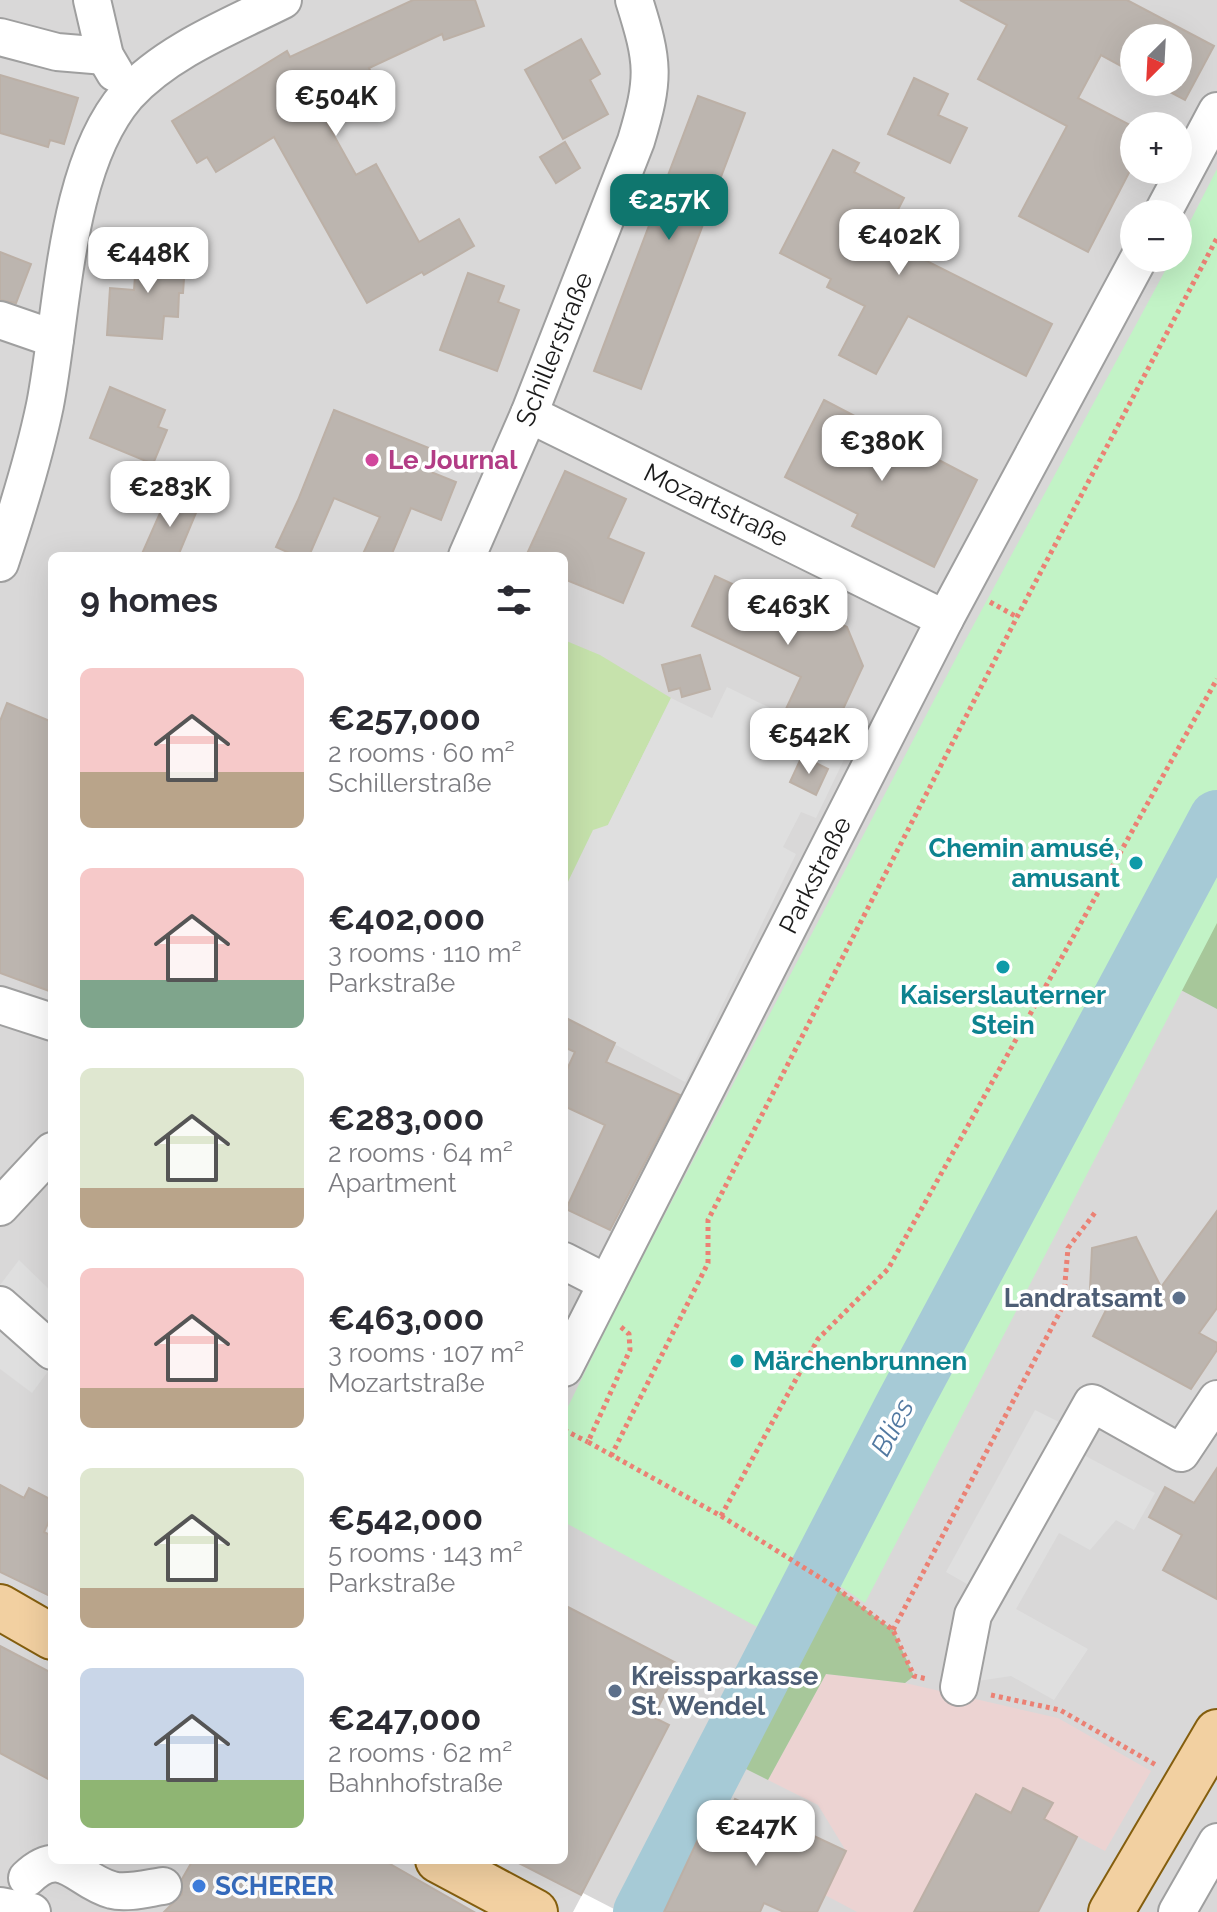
<!DOCTYPE html>
<meta charset="utf-8">
<style>
:root{--surface:#fff;--page:#f2f2f3;--text:#2b2b33;--muted:#7c7c81;--accent:#0f766e}
body{margin:0;font-family:Raleway,sans-serif;background:var(--page);color:var(--text);height:100vh;display:flex;flex-direction:column;font-size:30px;white-space:nowrap}
*{box-sizing:border-box;margin:0}
p{font-size:26px;color:var(--muted)}
.icon{flex:none;width:44px;height:44px;fill:none;stroke:currentColor;stroke-width:2;stroke-linecap:round;stroke-linejoin:round}
.map{position:relative;flex:1;overflow:hidden}
.panel{position:absolute;left:48px;top:552px;width:520px;height:1312px;display:flex;flex-direction:column;background:var(--surface);border-radius:12px;box-shadow:0 8px 32px #0002}
.panel>*{flex:none}
.needle{width:52px;rotate:204deg}
.buttons{position:absolute;left:1120px;top:24px;display:grid;gap:16px}
.buttons a{display:grid;place-items:center;width:72px;height:72px;border-radius:50%;background:var(--surface);box-shadow:0 8px 32px #0002;font-size:40px}
.price{position:absolute;translate:-50% -68px;padding:0 18px;border-radius:16px;background:#fff;color:#222;font-size:26px;line-height:52px;filter:drop-shadow(0 2px 4px #0008)}
.price::after{content:'';position:absolute;left:50%;top:48px;width:24px;height:18px;margin-left:-12px;background:inherit;clip-path:polygon(0 0,100% 0,50% 100%)}
.price.current{background:var(--accent);color:#fff}
ul{padding:0;list-style:none}
li{display:flex;align-items:center;gap:24px;height:200px;padding:0 32px}
li span{display:grid;place-items:center;flex:none;width:224px;height:160px;border-radius:12px;color:#555}
li>.icon{margin-inline-start:auto}
span .icon{width:96px;height:96px;fill:#fffc;stroke-width:1}
li b{font-size:34px}
h2{display:flex;justify-content:space-between;align-items:center;height:96px;padding:0 32px;font-size:34px}
.map>svg:first-child{display:block}
.residential{fill:#d9d8d8;fill-rule:evenodd}
.commercial{fill:#ecd3d2}
.grass{fill:#c6e2ac}
.forest{fill:#a7c79a}
.park{fill:#c2f3c6}
.parking{fill:#dfdfdf}
.pier{fill:#fff}
.lines{fill:none;stroke-linecap:round;stroke-linejoin:round}
.river{stroke:#a6cad6;stroke-width:56}
.building{fill:#bcb5af;stroke:#bcb0a6;stroke-width:2}
.minor-casing{stroke:#9f9f9f;stroke-width:40}
.major-casing{stroke:#845e0e;stroke-width:48}
.path{stroke:#eb8174;stroke-width:5;stroke-dasharray:4 4;stroke-linecap:butt}
.minor{stroke:#fff;stroke-width:36}
.major{stroke:#f2d0a1;stroke-width:44}
.hotel-dot{fill:#d1479c;stroke:#fff;stroke-width:3}
.culture-dot{fill:#0f9aa8;stroke:#fff;stroke-width:3}
.service-dot{fill:#5c6f8a;stroke:#fff;stroke-width:3}
.shop-dot{fill:#3f7fe0;stroke:#fff;stroke-width:3}
.labels{text-anchor:middle;stroke-width:7;stroke-linejoin:round;paint-order:stroke}
.street-label{font-size:26px;fill:#1b1b1b;stroke:#fff}
.hotel-label{font-size:26px;font-weight:bold;fill:#b23c85;stroke:#fff;text-anchor:start}
.culture-label{font-size:26px;font-weight:bold;fill:#0d838f;stroke:#fff;text-anchor:end}
.service-label{font-size:26px;font-weight:bold;fill:#4e5e75;stroke:#fff;text-anchor:end}
.shop-label{font-size:26px;font-weight:bold;fill:#366cbe;stroke:#fff;text-anchor:start}
.water-label{font-size:28px;font-style:italic;fill:#5279a1;stroke:#fff}
</style>
<div class="map">
<svg width="1217" height="1912" viewBox="0 0 1217 1912">
<rect width="100%" height="100%" fill="#ece9e2"/>
<!-- residential -->
<path class="residential" d="M 0,0 L 1217,0 L 1217,1912 L 0,1912 ZM 1134,38 L 1178,38 L 1178,82 L 1134,82 ZM 1134,126 L 1178,126 L 1178,170 L 1134,170 ZM 1134,214 L 1178,214 L 1178,258 L 1134,258 ZM 52,556 L 564,556 L 564,1860 L 52,1860 Z"/>
<!-- commercial -->
<path class="commercial" d="M 826,1674 L 905,1683 L 1058,1718 L 1151,1771 L 1105,1851 L 1044,1819 L 1052,1803 L 1024,1788 L 1011,1813 L 976,1795 L 914,1912 L 857,1912 L 825,1895 L 846,1851 L 818,1805 L 768,1780 Z"/>
<!-- grass -->
<path class="grass" d="M 564,640 L 600,655 L 671,698 L 608,825 L 564,890 Z"/>
<!-- forest -->
<g class="forest">
<path d="M 1217,818 L 1217,1009 L 1137,967 Z"/>
<path d="M 815,1577 L 835,1587 L 893,1630 L 914,1676 L 905,1683 L 826,1674 L 768,1780 L 722,1757 Z"/>
</g>
<!-- park -->
<path class="park" d="M 1217,169 L 1217,923 L 865,1603 L 798,1557 L 761,1629 L 564,1522 L 564,1415 L 617,1306 L 966,639 L 1172,258 L 1178,258 L 1178,245 Z"/>
<!-- parking -->
<g class="parking">
<path d="M 727,687 L 850,747 L 816,818 L 801,812 L 783,847 L 796,854 L 685,1082 L 564,1017 L 564,890 L 593,830 L 608,825 L 671,698 L 712,718 Z"/>
<path d="M 19,1260 L 52,1292 L 52,1366 L 32,1393 L 0,1369 L 0,1285 Z"/>
<path d="M 1035,1410 L 1065,1425 L 974,1588 L 946,1572 Z"/>
<path d="M 1080,1453 L 1155,1493 L 1134,1530 L 1116,1520 L 1090,1550 L 1059,1533 L 1016,1609 L 1088,1649 L 1054,1700 L 1011,1676 L 978,1681 L 982,1618 Z"/>
</g>
<!-- pier -->
<path class="pier" d="M 583,1893 L 616,1910 L 620,1912 L 573,1912 Z"/>
<g class="lines">
<!-- river -->
<path class="river" d="M 641,1912 L 902,1407 L 1217,818"/>
</g>
<!-- building -->
<g class="building">
<path d="M 413,0 L 475,0 L 484,26 L 444,40 L 442,34 L 369,68 L 383,97 L 327,123 L 356,175 L 376,164 L 419,242 L 459,219 L 474,246 L 424,275 L 422,272 L 367,303 L 274,137 L 216,172 L 207,157 L 197,163 L 172,121 L 287,51 L 290,57 Z"/>
<path d="M 960,0 L 1127,0 L 1214,46 L 1185,100 L 1151,82 L 1178,82 L 1178,38 L 1134,38 L 1134,73 L 1101,55 L 1078,98 L 1134,127 L 1134,163 L 1088,252 L 1019,216 L 1067,126 L 978,79 L 1007,25 Z"/>
<path d="M 581,39 L 600,74 L 590,80 L 608,114 L 563,139 L 525,70 Z"/>
<path d="M 0,75 L 78,98 L 64,144 L 50,140 L 48,147 L 0,133 Z"/>
<path d="M 914,78 L 948,94 L 938,115 L 967,128 L 950,163 L 888,134 Z"/>
<path d="M 698,96 L 745,113 L 641,389 L 594,371 Z"/>
<path d="M 565,142 L 580,168 L 556,183 L 540,157 Z"/>
<path d="M 833,150 L 859,163 L 854,172 L 904,198 L 883,239 L 1052,324 L 1026,376 L 908,316 L 876,374 L 839,355 L 865,306 L 827,287 L 831,279 L 780,253 Z"/>
<path d="M 137,248 L 186,250 L 183,293 L 179,293 L 178,317 L 164,316 L 162,339 L 107,335 L 110,288 L 134,290 Z"/>
<path d="M 0,252 L 31,264 L 16,303 L 0,300 Z"/>
<path d="M 468,273 L 504,286 L 498,302 L 519,310 L 497,371 L 440,350 Z"/>
<path d="M 110,387 L 165,410 L 158,427 L 167,430 L 153,464 L 90,438 Z"/>
<path d="M 824,400 L 977,480 L 934,567 L 852,526 L 858,514 L 785,477 Z"/>
<path d="M 334,410 L 434,450 L 426,470 L 456,482 L 441,520 L 411,508 L 391,556 L 362,556 L 380,517 L 334,498 L 309,556 L 296,556 L 276,547 L 298,500 Z"/>
<path d="M 565,471 L 626,499 L 608,538 L 644,553 L 623,603 L 564,579 L 564,556 L 526,556 Z"/>
<path d="M 168,495 L 198,508 L 178,556 L 141,556 Z"/>
<path d="M 715,576 L 791,611 L 794,602 L 847,627 L 863,666 L 832,733 L 785,711 L 801,677 L 692,626 Z"/>
<path d="M 700,655 L 710,689 L 682,697 L 680,688 L 669,691 L 662,665 Z"/>
<path d="M 7,703 L 52,722 L 52,992 L 0,973 L 0,721 Z"/>
<path d="M 802,756 L 828,769 L 816,795 L 790,782 Z"/>
<path d="M 564,1017 L 615,1043 L 606,1062 L 680,1095 L 610,1230 L 566,1209 L 605,1125 L 564,1106 L 564,1076 L 575,1052 L 564,1047 Z"/>
<path d="M 1217,1211 L 1217,1308 L 1199,1333 L 1217,1343 L 1217,1350 L 1191,1389 L 1093,1336 L 1110,1302 L 1090,1289 L 1092,1248 L 1136,1237 L 1161,1287 Z"/>
<path d="M 1217,1468 L 1217,1599 L 1163,1570 L 1182,1535 L 1149,1517 L 1165,1487 L 1194,1503 Z"/>
<path d="M 0,1485 L 24,1498 L 29,1488 L 52,1500 L 52,1515 L 44,1532 L 52,1536 L 52,1597 L 0,1572 Z"/>
<path d="M 564,1605 L 680,1665 L 653,1717 L 669,1725 L 581,1895 L 513,1860 L 564,1860 Z"/>
<path d="M 0,1646 L 52,1673 L 52,1781 L 0,1753 Z"/>
<path d="M 1023,1788 L 1053,1803 L 1044,1819 L 1077,1837 L 1038,1912 L 914,1912 L 976,1794 L 1011,1813 Z"/>
<path d="M 735,1799 L 846,1851 L 817,1912 L 784,1912 L 764,1903 L 760,1912 L 664,1912 L 700,1835 L 715,1842 Z"/>
<path d="M 193,1860 L 383,1860 L 474,1912 L 164,1912 L 182,1894 L 182,1879 Z"/>
</g>
<g class="lines">
<!-- minor casing -->
<g class="minor-casing">
<g id="minor">
<path d="M 92,0 L 105,56 L 115,73"/>
<path d="M 0,37 L 57,52 L 105,56"/>
<path d="M 1162,214 L 1217,111"/>
<path d="M 0,320 L 55,339"/>
<path d="M 529,414 L 945,619"/>
<path d="M 467,556 L 529,414 L 636,141 C 655,78 654,63 634,0"/>
<path d="M 0,563 C 17,512 34,458 45,405 C 63,313 64,168 127,95 C 167,51 231,26 283,0"/>
<path d="M 0,1005 L 52,1022"/>
<path d="M 0,1207 L 52,1151"/>
<path d="M 564,1261 L 607,1283"/>
<path d="M 0,1305 L 52,1351"/>
<path d="M 564,1368 L 945,619 L 1139,258"/>
<path d="M 959,1687 L 973,1615 L 1092,1403 L 1181,1453 L 1217,1399"/>
<path d="M 27,1878 C 63,1843 77,1881 112,1890 C 126,1894 149,1888 163,1886"/>
<path d="M 0,1906 L 32,1912"/>
<path d="M 1177,1912 L 1217,1842"/>
</g>
</g>
<!-- major casing -->
<g class="major-casing">
<g id="major">
<path d="M 0,1607 L 52,1637"/>
<path d="M 438,1860 L 535,1912"/>
<path d="M 1111,1912 L 1217,1732"/>
</g>
</g>
<!-- path -->
<g class="path">
<path d="M 990,602 L 1017,617"/>
<path d="M 621,1327 L 629,1334 L 630,1350 L 588,1442 L 721,1516 L 835,1587 L 893,1630 L 914,1676 L 927,1679"/>
<path d="M 564,1430 L 588,1442"/>
<path d="M 611,1456 L 708,1263 L 708,1220 L 1017,617 L 1217,238"/>
<path d="M 721,1516 L 818,1339 L 888,1269 L 1217,679"/>
<path d="M 893,1630 L 1063,1306 L 1068,1248 L 1097,1210"/>
<path d="M 991,1695 L 1060,1710 L 1156,1765"/>
</g>
<!-- minor -->
<use href="#minor" class="minor"/>
<!-- major -->
<use href="#major" class="major"/>
</g>
<!-- markers -->
<circle class="hotel-dot" cx="372" cy="460" r="8"/>
<g class="culture-dot">
<circle cx="1136" cy="863" r="8"/>
<circle cx="1003" cy="967" r="8"/>
<circle cx="737" cy="1361" r="8"/>
</g>
<g class="service-dot">
<circle cx="1179" cy="1298" r="8"/>
<circle cx="615" cy="1691" r="8"/>
</g>
<circle class="shop-dot" cx="199" cy="1886" r="8"/>
<g class="labels">
<!-- street labels -->
<g class="street-label">
<text transform="translate(554 349) rotate(-68)" y="9">Schillerstraße</text>
<text transform="translate(716 505) rotate(26)" y="9">Mozartstraße</text>
<text transform="translate(815 875) rotate(-63)" y="9">Parkstraße</text>
</g>
<!-- hotel labels -->
<g class="hotel-label">
<text x="388" y="469">Le Journal</text>
</g>
<!-- culture labels -->
<g class="culture-label">
<text x="1120" y="857">Chemin amusé,<tspan x="1120" dy="30">amusant</tspan></text>
<text x="1003" y="1004" text-anchor="middle">Kaiserslauterner<tspan x="1003" dy="30">Stein</tspan></text>
<text x="753" y="1370" text-anchor="start">Märchenbrunnen</text>
</g>
<!-- service labels -->
<g class="service-label">
<text x="1163" y="1307">Landratsamt</text>
<text x="631" y="1685" text-anchor="start">Kreissparkasse<tspan x="631" dy="30">St. Wendel</tspan></text>
</g>
<!-- shop labels -->
<g class="shop-label">
<text x="215" y="1895">SCHERER</text>
</g>
<!-- water labels -->
<g class="water-label">
<text transform="translate(892 1427) rotate(-62)" y="10">Blies</text>
</g>
</g>
</svg>
<div class="buttons">
<a><svg class="needle" viewBox="-14 -14 28 28"><path d="M0-13l5 13h-10z" fill="#e53935"/><path d="M0 13l5-13h-10z" fill="#7c7c81"/></svg></a>
<a>+</a>
<a>−</a>
</div>
<b class="price" style="left:336px;top:138px">€504K</b>
<b class="price current" style="left:669px;top:242px">€257K</b>
<b class="price" style="left:899px;top:277px">€402K</b>
<b class="price" style="left:148px;top:295px">€448K</b>
<b class="price" style="left:882px;top:483px">€380K</b>
<b class="price" style="left:170px;top:529px">€283K</b>
<b class="price" style="left:788px;top:647px">€463K</b>
<b class="price" style="left:809px;top:776px">€542K</b>
<b class="price" style="left:756px;top:1868px">€247K</b>
<section class="panel">
<h2>9 homes<svg class="icon" aria-label="filters" viewBox="0 0 24 24"><path d="M4 7h16M4 17h16"/><circle cx="9" cy="7" r="2"/><circle cx="15" cy="17" r="2"/></svg></h2>
<ul>
<li><span style="background:linear-gradient(#f6c9c9 65%,#b9a48a 0)"><svg class="icon" aria-label="home" viewBox="0 0 24 24"><path d="M3 11l9-7 9 7M6 9v11h12V9"/></svg></span><div><b>€257,000</b><p>2 rooms · 60 m²</p><p>Schillerstraße</p></div></li>
<li><span style="background:linear-gradient(#f6c9c9 70%,#7fa58c 0)"><svg class="icon" aria-label="home" viewBox="0 0 24 24"><path d="M3 11l9-7 9 7M6 9v11h12V9"/></svg></span><div><b>€402,000</b><p>3 rooms · 110 m²</p><p>Parkstraße</p></div></li>
<li><span style="background:linear-gradient(#dfe7d0 75%,#b9a48a 0)"><svg class="icon" aria-label="home" viewBox="0 0 24 24"><path d="M3 11l9-7 9 7M6 9v11h12V9"/></svg></span><div><b>€283,000</b><p>2 rooms · 64 m²</p><p>Apartment</p></div></li>
<li><span style="background:linear-gradient(#f6c9c9 75%,#b9a48a 0)"><svg class="icon" aria-label="home" viewBox="0 0 24 24"><path d="M3 11l9-7 9 7M6 9v11h12V9"/></svg></span><div><b>€463,000</b><p>3 rooms · 107 m²</p><p>Mozartstraße</p></div></li>
<li><span style="background:linear-gradient(#dfe7d0 75%,#b9a48a 0)"><svg class="icon" aria-label="home" viewBox="0 0 24 24"><path d="M3 11l9-7 9 7M6 9v11h12V9"/></svg></span><div><b>€542,000</b><p>5 rooms · 143 m²</p><p>Parkstraße</p></div></li>
<li><span style="background:linear-gradient(#c9d6e8 70%,#8fb573 0)"><svg class="icon" aria-label="home" viewBox="0 0 24 24"><path d="M3 11l9-7 9 7M6 9v11h12V9"/></svg></span><div><b>€247,000</b><p>2 rooms · 62 m²</p><p>Bahnhofstraße</p></div></li>
</ul>
</section>
</div>
